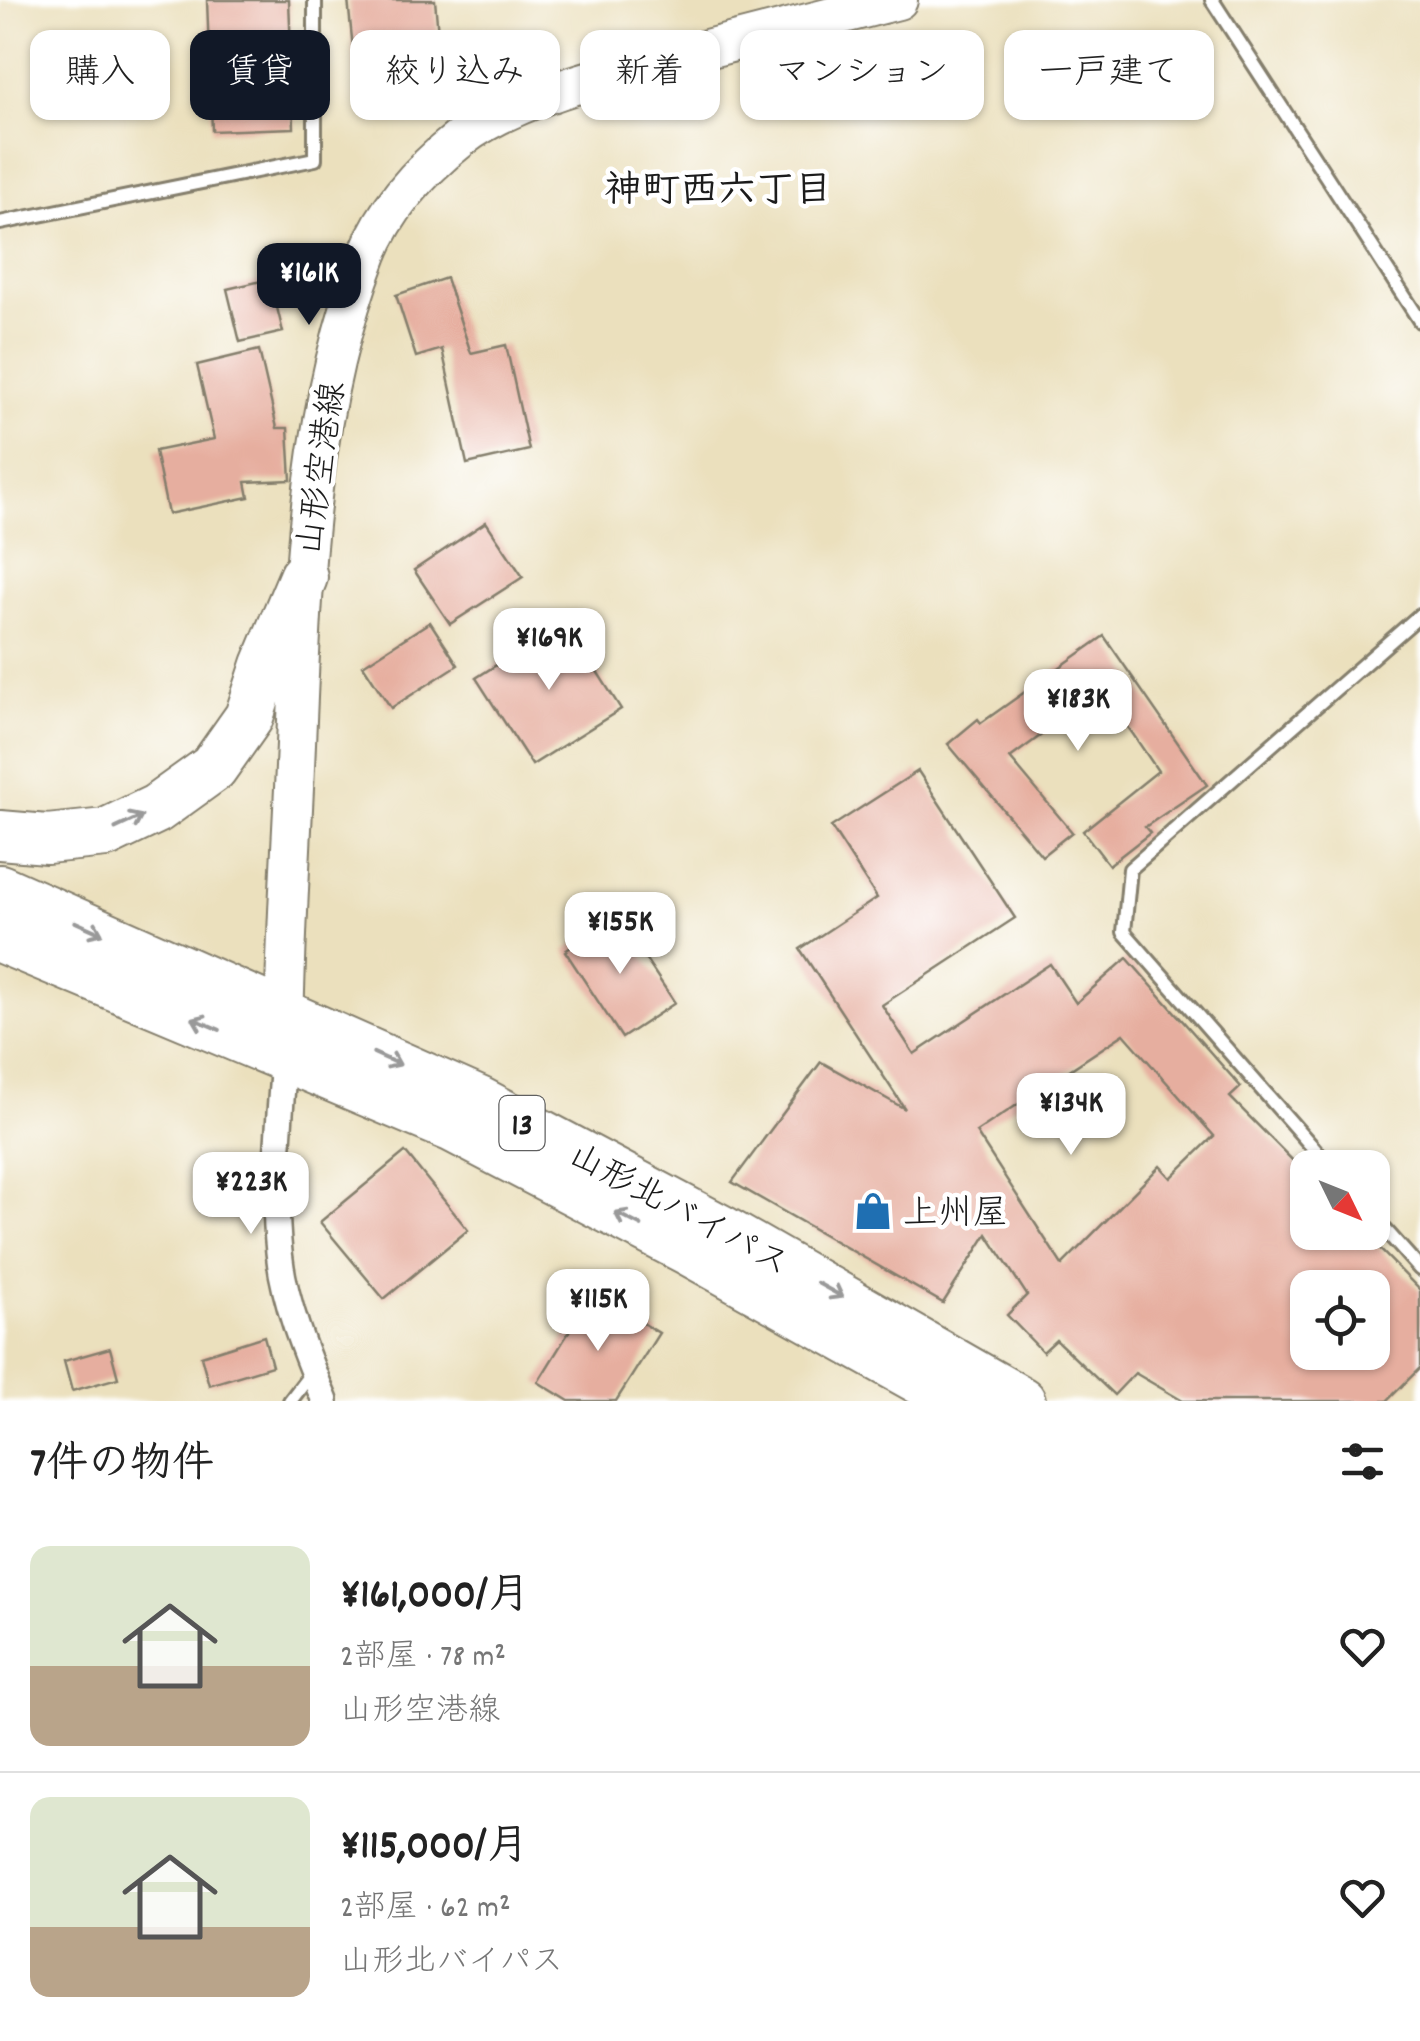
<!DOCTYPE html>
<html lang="ja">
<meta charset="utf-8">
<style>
:root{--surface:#fff;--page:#f6f6f6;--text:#222;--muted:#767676;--line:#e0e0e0;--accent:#111827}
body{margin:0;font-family:Dekko,"Klee One",sans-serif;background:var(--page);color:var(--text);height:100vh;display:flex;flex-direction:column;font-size:38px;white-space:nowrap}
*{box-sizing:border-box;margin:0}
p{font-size:32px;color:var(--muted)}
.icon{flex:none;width:55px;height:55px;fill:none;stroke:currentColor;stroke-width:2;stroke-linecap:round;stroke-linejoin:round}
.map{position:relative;height:1401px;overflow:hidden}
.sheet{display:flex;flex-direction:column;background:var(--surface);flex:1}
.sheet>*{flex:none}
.hud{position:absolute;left:30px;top:30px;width:1360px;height:90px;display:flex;gap:20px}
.needle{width:65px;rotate:133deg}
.controls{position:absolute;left:1290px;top:1150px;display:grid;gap:20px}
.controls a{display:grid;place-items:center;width:100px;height:100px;border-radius:20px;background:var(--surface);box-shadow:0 2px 8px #0004;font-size:50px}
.price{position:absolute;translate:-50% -85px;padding:0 22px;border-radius:20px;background:#fff;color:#222;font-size:32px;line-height:65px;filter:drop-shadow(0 2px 5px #0008)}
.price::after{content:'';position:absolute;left:50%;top:60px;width:30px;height:22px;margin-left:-15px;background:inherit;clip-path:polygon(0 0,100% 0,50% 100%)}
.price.selected{background:var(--accent);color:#fff}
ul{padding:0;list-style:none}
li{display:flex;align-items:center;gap:30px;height:250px;padding:0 30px}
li+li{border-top:2px solid var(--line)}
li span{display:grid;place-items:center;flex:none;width:280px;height:200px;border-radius:20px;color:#555}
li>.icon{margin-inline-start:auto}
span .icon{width:120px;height:120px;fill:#fffc;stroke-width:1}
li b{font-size:42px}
h2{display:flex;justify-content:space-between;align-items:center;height:120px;padding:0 30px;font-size:42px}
.tag{padding:0 35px;border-radius:20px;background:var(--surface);box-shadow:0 2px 8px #0004;font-size:35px;line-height:90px}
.tag.selected{background:var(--accent);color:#fff}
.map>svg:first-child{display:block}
.building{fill:#e6ae9f;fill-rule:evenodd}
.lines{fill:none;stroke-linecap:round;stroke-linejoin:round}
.lane-casing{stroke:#847e6c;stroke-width:18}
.street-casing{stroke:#847e6c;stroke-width:30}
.secondary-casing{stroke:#847e6c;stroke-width:42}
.highway-casing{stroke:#847e6c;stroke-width:52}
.lane{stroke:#fff;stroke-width:12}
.street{stroke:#fff;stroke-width:25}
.secondary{stroke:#fff;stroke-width:38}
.highway{stroke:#fff;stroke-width:48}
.oneway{stroke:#999}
.labels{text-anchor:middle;stroke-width:9;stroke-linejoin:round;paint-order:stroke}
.shield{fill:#fff;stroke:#606060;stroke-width:2.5}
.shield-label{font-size:32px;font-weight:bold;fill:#1c1c1c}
.street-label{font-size:35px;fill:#1c1c1c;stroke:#fff}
.poi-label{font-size:35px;fill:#1c1c1c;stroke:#fff;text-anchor:start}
.neighbourhood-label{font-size:38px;font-weight:bold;fill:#1c1c1c;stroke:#fff}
</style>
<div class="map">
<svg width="1420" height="1401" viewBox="0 0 1420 1401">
<rect width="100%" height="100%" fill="#fff"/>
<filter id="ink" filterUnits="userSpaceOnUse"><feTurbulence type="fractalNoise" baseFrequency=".01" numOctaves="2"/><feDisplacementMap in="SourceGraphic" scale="20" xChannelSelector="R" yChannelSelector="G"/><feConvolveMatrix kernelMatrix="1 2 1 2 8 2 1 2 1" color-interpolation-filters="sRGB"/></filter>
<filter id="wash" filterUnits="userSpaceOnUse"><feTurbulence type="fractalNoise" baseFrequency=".0048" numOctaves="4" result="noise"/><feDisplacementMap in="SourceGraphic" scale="40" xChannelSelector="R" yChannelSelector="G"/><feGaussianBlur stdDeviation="2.25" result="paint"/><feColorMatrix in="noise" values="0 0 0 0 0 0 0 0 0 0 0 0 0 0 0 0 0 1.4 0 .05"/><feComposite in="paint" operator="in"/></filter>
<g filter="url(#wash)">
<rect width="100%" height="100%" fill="#ebe0bd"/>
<g id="blocks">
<!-- building -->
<g class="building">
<path d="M 207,0 L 289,0 L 294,128 L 212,131 Z"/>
<path d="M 348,0 L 435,0 L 443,90 L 358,98 Z"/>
<path d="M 446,278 L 471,353 L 506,345 L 529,450 L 467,464 L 442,349 L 416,357 L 396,295 Z"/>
<path d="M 270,279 L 283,332 L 240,342 L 227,289 Z"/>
<path d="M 259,350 L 277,428 L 288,428 L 291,480 L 246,482 L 249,497 L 168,514 L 155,451 L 214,439 L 197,365 Z"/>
<path d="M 486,522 L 523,577 L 450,624 L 414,570 Z"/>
<path d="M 565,621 L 621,709 L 532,765 L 476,678 Z"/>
<path d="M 430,622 L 458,665 L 391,708 L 363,665 Z"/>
<path d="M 1104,636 L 1207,785 L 1145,827 L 1150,833 L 1109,865 L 1083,831 L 1158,771 L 1103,690 L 1010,758 L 1072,832 L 1042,856 L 948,744 L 978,719 L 981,723 Z"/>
<path d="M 918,771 L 1015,918 L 882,1005 L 914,1054 L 1050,964 L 1076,1003 L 1127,958 L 1241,1087 L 1230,1097 L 1308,1176 L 1308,1232 L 1363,1232 L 1420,1290 L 1420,1368 L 1387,1401 L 1183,1401 L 1135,1373 L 1114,1395 L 1056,1340 L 1043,1352 L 1007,1315 L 1027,1295 L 987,1234 L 943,1303 L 732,1182 L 821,1062 L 905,1109 L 800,949 L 877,898 L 831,827 ZM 1124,1034 L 1214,1136 L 1171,1178 L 1160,1166 L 1062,1265 L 976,1132 ZM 1308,1288 L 1372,1288 L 1372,1352 L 1308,1352 Z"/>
<path d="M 617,916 L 675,1003 L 622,1038 L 565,951 Z"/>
<path d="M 405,1152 L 468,1230 L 384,1299 L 320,1222 Z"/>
<path d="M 593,1293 L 659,1333 L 616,1401 L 569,1401 L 538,1382 Z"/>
<path d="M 264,1336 L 272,1366 L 209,1385 L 201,1356 Z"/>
<path d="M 110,1348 L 118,1378 L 72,1391 L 64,1361 Z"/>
</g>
</g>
</g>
<g filter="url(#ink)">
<use href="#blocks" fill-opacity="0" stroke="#847e6c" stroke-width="2.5"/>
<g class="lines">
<!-- lane casing -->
<g class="lane-casing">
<g id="lane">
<path d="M 1212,0 L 1420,321"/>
<path d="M 0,223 L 315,159 L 315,0"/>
<path d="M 1331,1168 L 1124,932 L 1130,869 L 1420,615"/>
<path d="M 1372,1215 L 1420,1269"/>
<path d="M 290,1401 L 313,1371"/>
</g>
</g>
<!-- street casing -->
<g class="street-casing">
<path id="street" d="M 284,1057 C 280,1121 272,1188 279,1252 C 284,1302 306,1355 325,1401"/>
</g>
<!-- secondary casing -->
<g class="secondary-casing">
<path id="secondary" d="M 284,1038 C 285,940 292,842 296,744 C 303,580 308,409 368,254 C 386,208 423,168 461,138 C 515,96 621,71 687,54 C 757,36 828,18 898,0"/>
</g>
<!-- highway casing -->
<g class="highway-casing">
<g id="highway">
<path d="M 0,835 L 47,839 L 106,833 L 156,809 L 213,768 L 249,717 L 266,665 L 303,577"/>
<path d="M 0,889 L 479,1101 L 724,1231 L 1021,1401"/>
<path d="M 0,938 L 451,1127 L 689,1251 L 958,1401"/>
</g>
</g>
<!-- lane -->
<use href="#lane" class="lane"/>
<!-- street -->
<use href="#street" class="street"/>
<!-- secondary -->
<use href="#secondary" class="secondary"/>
<!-- highway -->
<use href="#highway" class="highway"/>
</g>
<!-- one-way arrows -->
<defs><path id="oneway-shaft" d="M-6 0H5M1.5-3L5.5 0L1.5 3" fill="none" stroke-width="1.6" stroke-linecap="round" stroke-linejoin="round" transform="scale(2.5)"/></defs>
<g class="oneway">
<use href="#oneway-shaft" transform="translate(129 822) rotate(-25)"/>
<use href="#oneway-shaft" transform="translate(89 928) rotate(24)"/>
<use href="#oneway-shaft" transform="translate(206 1024) rotate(-157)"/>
<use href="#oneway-shaft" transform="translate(387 1059) rotate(24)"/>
<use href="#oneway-shaft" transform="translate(628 1219) rotate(-153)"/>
<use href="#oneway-shaft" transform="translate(830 1290) rotate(29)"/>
</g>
</g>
<!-- icons -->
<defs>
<g id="shop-bare" transform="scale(3)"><path d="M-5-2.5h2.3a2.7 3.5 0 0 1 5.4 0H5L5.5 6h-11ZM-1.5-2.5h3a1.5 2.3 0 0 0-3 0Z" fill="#1f6fb2" stroke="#fff" stroke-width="2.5" paint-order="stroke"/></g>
</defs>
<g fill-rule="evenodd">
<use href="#shop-bare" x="873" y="1211"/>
</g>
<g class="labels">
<!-- shield labels -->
<rect class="shield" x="499.5" y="1096" width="45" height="54" rx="8"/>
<g class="shield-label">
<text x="522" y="1134">13</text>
</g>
<!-- street labels -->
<g class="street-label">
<text transform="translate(319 468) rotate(-82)" y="12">山形空港線</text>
<text transform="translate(680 1208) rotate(28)" y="12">山形北バイパス</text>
</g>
<!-- poi labels -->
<g class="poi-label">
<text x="903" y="1223">上州屋</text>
</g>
<!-- neighbourhood labels -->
<g class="neighbourhood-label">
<text x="718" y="201">神町西六丁目</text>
</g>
</g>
</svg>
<div class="controls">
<a><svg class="needle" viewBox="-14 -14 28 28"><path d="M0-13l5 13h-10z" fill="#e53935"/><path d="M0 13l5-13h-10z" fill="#767676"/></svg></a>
<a><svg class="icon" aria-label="locate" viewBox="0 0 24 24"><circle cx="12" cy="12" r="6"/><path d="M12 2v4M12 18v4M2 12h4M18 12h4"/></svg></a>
</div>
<b class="price selected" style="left:309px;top:328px">¥161K</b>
<b class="price" style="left:549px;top:693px">¥169K</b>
<b class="price" style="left:1078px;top:754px">¥183K</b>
<b class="price" style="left:620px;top:977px">¥155K</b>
<b class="price" style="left:1071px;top:1158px">¥134K</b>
<b class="price" style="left:251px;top:1237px">¥223K</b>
<b class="price" style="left:598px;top:1354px">¥115K</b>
<div class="hud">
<a class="tag">購入</a>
<a class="tag selected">賃貸</a>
<a class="tag">絞り込み</a>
<a class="tag">新着</a>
<a class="tag">マンション</a>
<a class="tag">一戸建て</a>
</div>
</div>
<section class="sheet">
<h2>7件の物件<svg class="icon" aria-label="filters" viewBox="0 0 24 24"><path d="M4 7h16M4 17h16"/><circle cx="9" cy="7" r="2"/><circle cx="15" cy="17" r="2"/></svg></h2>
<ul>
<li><span style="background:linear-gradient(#dfe7d0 60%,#b9a48a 0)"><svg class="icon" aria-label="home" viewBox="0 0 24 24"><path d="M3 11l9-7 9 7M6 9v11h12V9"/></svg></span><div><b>¥161,000/月</b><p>2部屋 · 78 m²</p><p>山形空港線</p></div><svg class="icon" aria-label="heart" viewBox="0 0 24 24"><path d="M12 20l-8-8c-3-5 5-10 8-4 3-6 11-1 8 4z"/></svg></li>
<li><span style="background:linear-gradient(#dfe7d0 65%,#b9a48a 0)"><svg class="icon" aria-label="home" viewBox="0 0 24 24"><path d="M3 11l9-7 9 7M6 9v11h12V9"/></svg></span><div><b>¥115,000/月</b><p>2部屋 · 62 m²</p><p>山形北バイパス</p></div><svg class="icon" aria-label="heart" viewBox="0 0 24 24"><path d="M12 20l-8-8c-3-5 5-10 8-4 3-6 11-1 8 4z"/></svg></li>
</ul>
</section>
